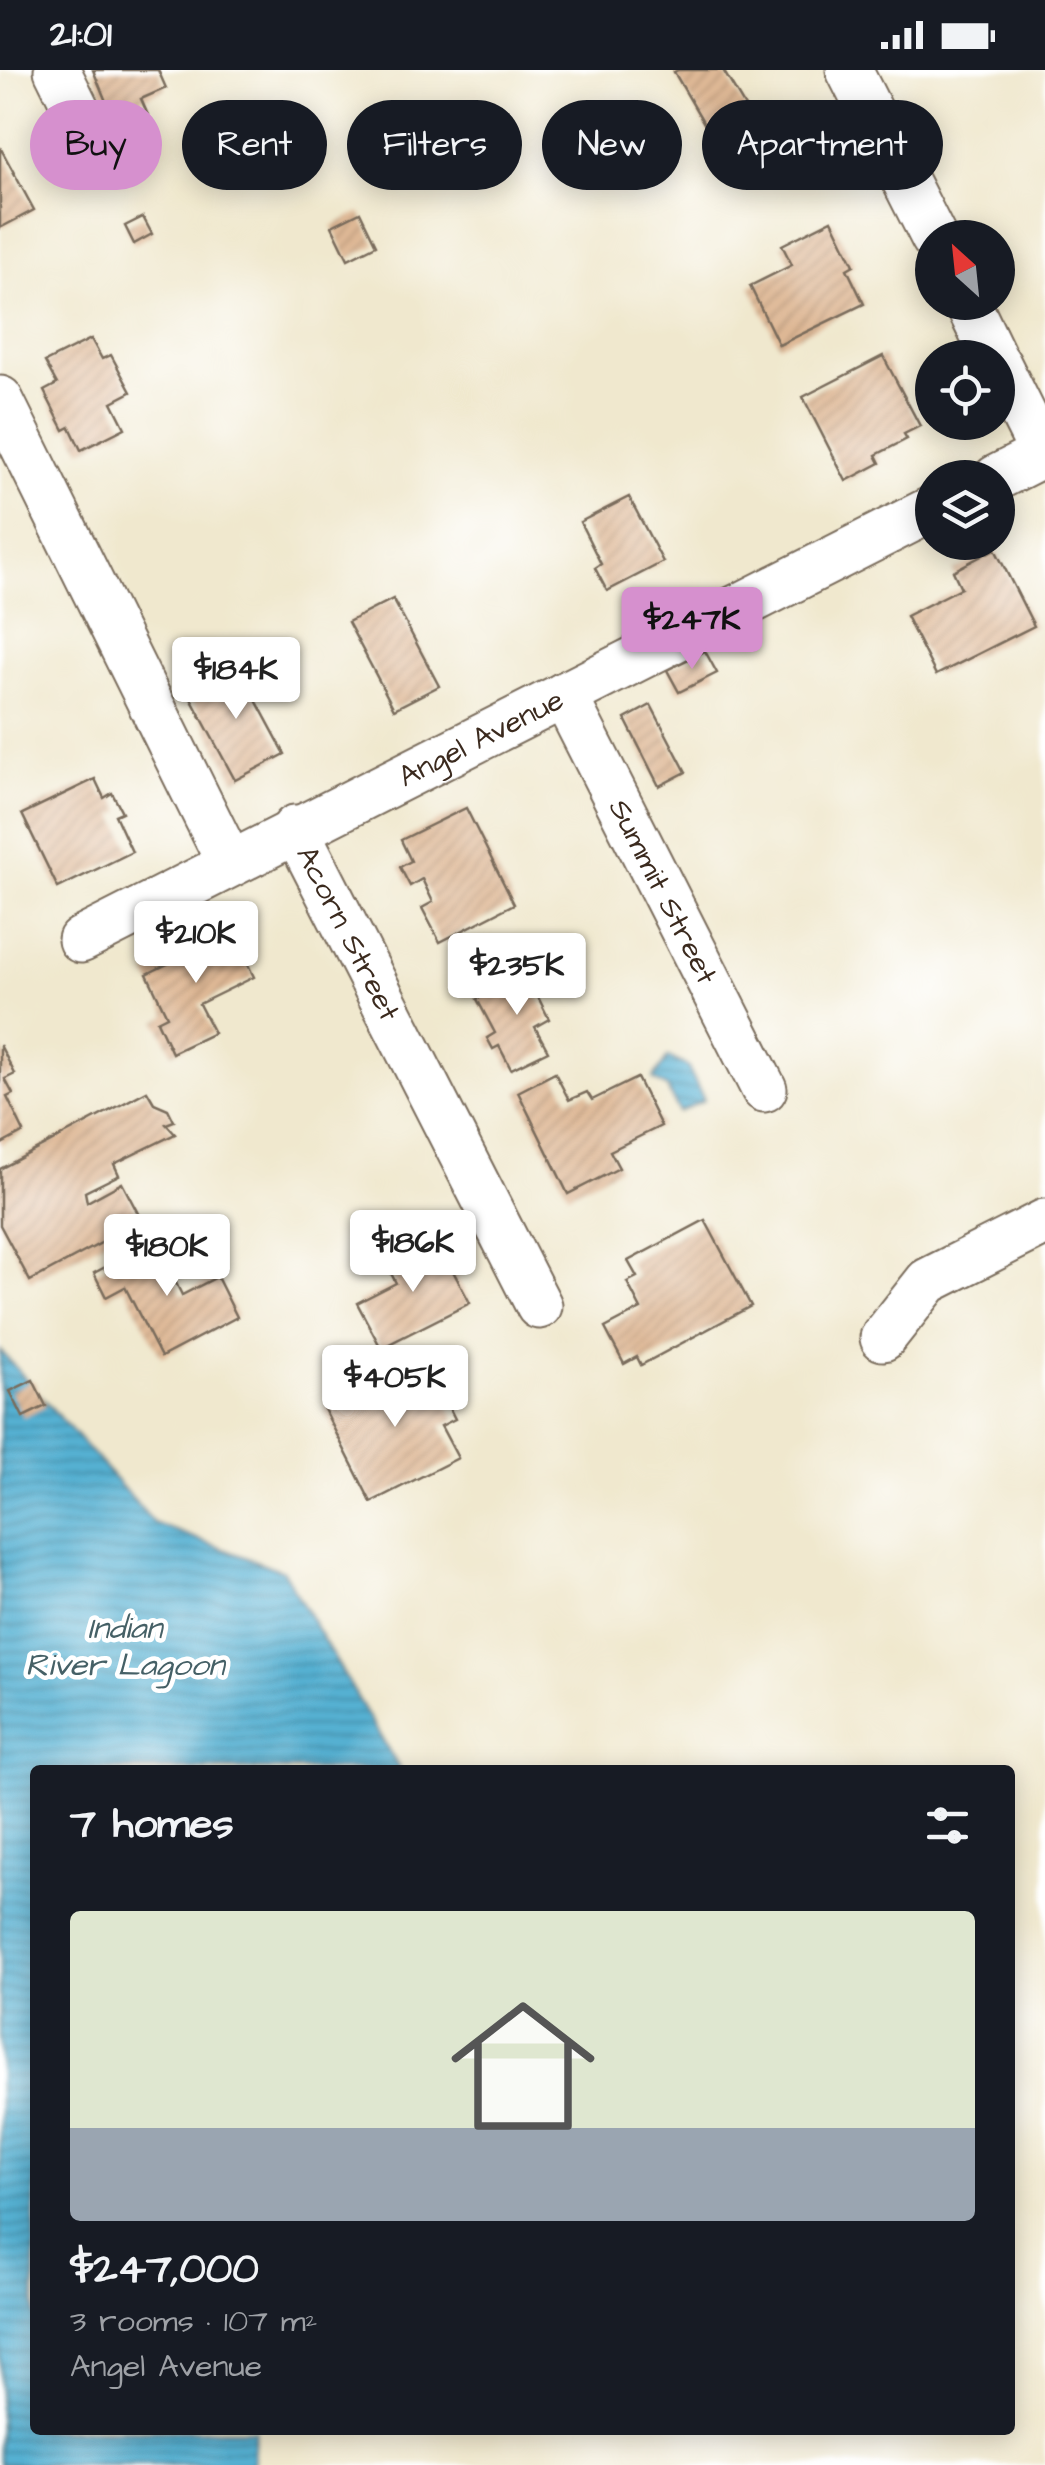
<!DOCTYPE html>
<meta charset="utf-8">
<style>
:root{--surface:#171b24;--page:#20242c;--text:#f1f3f6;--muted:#9ea1a6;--accent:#d690ce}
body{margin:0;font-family:"Architects Daughter",sans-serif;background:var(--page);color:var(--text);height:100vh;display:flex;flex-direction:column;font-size:38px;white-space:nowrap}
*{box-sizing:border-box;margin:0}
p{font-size:32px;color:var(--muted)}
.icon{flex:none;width:55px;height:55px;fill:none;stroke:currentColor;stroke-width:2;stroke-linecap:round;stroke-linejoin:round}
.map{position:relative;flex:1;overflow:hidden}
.details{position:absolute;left:30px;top:1695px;width:985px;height:670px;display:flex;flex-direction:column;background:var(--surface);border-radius:10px;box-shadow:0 5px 25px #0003}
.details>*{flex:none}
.banner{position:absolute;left:30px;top:30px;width:985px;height:90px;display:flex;gap:20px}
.needle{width:65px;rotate:333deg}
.buttons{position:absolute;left:915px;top:150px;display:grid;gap:20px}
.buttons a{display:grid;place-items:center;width:100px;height:100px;border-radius:50%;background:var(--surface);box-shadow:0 5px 25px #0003;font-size:50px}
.price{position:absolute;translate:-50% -85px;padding:0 22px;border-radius:10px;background:#fff;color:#222;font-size:32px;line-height:65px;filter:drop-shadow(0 2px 5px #0008)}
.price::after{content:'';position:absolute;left:50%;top:60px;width:30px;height:22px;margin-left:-15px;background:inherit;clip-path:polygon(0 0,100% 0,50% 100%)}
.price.current{background:var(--accent);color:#111}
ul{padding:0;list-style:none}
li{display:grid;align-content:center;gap:20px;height:530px;padding:0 40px}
li span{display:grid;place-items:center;height:310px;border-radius:10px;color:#555}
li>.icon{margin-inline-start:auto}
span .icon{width:180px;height:180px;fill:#fffc;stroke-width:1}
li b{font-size:42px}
h2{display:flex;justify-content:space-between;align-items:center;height:120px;padding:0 40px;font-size:42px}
.chip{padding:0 35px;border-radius:45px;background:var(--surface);box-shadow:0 5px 25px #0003;font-size:35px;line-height:90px}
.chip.current{background:var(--accent);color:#111}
.status{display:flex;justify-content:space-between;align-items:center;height:70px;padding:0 50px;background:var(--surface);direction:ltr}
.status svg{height:28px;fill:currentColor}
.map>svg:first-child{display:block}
.water{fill:url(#water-rules);stroke:#486d78;stroke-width:2.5}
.building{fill:url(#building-hatch)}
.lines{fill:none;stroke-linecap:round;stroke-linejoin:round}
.minor-casing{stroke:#7a6c5c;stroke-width:49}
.minor{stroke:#fff;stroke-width:45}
.labels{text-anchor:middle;stroke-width:9;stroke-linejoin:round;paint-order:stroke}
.street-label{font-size:30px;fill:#3b2a1e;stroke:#fff}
.water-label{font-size:32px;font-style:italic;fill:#456066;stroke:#fff}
</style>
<div class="status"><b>21:01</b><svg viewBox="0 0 49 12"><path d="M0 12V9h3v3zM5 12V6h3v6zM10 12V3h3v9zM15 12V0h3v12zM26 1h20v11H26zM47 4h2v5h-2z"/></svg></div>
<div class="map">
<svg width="1045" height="2395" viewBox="0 0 1045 2395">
<defs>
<pattern id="water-rules" width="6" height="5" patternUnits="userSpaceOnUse" patternTransform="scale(2.5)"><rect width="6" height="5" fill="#54b0d2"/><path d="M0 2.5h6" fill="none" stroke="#478faa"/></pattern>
<pattern id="building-hatch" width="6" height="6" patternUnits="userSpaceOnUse" patternTransform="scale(2.5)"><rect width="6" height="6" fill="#deb895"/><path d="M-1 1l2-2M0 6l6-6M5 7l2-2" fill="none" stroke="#bf9e80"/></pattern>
</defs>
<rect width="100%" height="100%" fill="#fff"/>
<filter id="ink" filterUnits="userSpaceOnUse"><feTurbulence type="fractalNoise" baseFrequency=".01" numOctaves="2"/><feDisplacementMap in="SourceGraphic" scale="20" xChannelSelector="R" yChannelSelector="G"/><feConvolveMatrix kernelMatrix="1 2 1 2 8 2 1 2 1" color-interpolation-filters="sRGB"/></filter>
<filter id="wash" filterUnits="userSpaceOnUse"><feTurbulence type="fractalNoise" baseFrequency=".0048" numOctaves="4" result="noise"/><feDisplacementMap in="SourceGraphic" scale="40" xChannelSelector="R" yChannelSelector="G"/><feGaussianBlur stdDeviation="2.25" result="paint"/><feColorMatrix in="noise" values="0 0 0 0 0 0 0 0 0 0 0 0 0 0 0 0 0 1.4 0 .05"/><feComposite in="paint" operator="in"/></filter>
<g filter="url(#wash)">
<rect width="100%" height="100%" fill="#f0e8ce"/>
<!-- water -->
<g class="water">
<path d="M 668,987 L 687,996 L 704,1030 L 679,1042 L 667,1018 L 653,1009 Z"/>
<path d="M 0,1280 L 154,1453 L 283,1501 L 400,1700 L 35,1700 L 35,2360 L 255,2360 L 253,2395 L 0,2395 Z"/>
</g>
<g id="blocks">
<!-- building -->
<g class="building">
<path d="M 93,0 L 158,0 L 166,18 L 141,29 L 148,45 L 117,58 Z"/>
<path d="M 678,0 L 723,0 L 757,57 L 719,79 L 674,2 Z"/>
<path d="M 0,77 L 34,140 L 0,158 Z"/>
<path d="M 360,142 L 376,175 L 348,189 L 332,156 Z"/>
<path d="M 143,147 L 152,164 L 134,174 L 125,156 Z"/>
<path d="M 832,150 L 854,195 L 847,199 L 864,234 L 779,275 L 750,216 L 792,195 L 782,175 Z"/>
<path d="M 91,269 L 102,289 L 111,285 L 131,322 L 112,332 L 125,358 L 81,380 L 70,357 L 64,360 L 44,321 L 57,314 L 45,292 Z"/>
<path d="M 883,286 L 920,356 L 904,364 L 907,369 L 876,385 L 880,393 L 846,411 L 803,327 Z"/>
<path d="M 629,427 L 663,492 L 607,521 L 595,498 L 601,494 L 580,452 Z"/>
<path d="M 995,479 L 1034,556 L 936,605 L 906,546 L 961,518 L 953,501 Z"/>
<path d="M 393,529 L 439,616 L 394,639 L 348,552 Z"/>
<path d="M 705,581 L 717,603 L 679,622 L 667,600 Z"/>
<path d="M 236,593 L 285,684 L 235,710 L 187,621 Z"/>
<path d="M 651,635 L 686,702 L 659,716 L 625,649 Z"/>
<path d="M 95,709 L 104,728 L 112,723 L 122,742 L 115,745 L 132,782 L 58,818 L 22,744 Z"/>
<path d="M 466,738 L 514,834 L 440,872 L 422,838 L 433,832 L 422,809 L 410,816 L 400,797 L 411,791 L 401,770 Z"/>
<path d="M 204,860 L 212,876 L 234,866 L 254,907 L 199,934 L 214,963 L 172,983 L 157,951 L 167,946 L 147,904 L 186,885 L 180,872 Z"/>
<path d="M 537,898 L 549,921 L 538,927 L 549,949 L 535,957 L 548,981 L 511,999 L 499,976 L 493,979 L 487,968 L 495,963 L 477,929 Z"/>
<path d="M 0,975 L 15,1004 L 5,1009 L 13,1024 L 7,1027 L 24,1062 L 0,1075 Z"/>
<path d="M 555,1003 L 569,1030 L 587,1022 L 592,1030 L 637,1008 L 661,1056 L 610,1081 L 619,1098 L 568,1124 L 518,1022 Z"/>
<path d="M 147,1021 L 154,1033 L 168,1039 L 174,1051 L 166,1054 L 175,1064 L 114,1094 L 119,1105 L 85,1122 L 87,1132 L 122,1113 L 142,1151 L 30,1211 L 0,1155 L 0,1099 Z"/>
<path d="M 705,1150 L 751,1236 L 641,1295 L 637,1287 L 624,1294 L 605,1258 L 641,1239 L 627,1212 L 637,1207 L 628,1191 Z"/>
<path d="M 424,1168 L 435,1190 L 445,1186 L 470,1233 L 381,1278 L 357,1233 L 396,1213 L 384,1190 Z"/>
<path d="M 153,1172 L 165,1196 L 174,1191 L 180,1203 L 173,1207 L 182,1225 L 217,1207 L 237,1247 L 161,1287 L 125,1217 L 106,1227 L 94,1203 Z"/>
<path d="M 424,1288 L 455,1349 L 441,1356 L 458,1388 L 371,1432 L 324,1339 Z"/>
<path d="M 33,1310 L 46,1336 L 23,1347 L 10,1321 Z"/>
</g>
</g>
</g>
<g filter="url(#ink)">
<use href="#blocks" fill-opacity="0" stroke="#7a6c5c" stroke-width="2.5"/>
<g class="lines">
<!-- minor casing -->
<g class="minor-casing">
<g id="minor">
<path d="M 57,0 L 91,69"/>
<path d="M 849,0 L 934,168"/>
<path d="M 967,232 L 994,288"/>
<path d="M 998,294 L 1045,388"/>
<path d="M 0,329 L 229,792"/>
<path d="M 996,408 L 1045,383"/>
<path id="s1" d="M 564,625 L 764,1019"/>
<path id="s2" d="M 295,758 L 539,1236"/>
<path id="s3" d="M 81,870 L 932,439"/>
<path d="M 883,1268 L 928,1211 L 1045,1152"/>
</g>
</g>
<!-- minor -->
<use href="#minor" class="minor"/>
</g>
</g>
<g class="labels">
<!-- street labels -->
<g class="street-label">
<text dy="10" stroke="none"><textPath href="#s3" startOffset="448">Angel Avenue</textPath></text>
<text dy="10" stroke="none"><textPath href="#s1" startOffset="220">Summit Street</textPath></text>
<text dy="10" stroke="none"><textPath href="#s2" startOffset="118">Acorn Street</textPath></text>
</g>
<!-- water labels -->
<g class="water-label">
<text x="125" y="1568">Indian<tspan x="125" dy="37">River Lagoon</tspan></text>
</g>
</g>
</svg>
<div class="buttons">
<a><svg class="needle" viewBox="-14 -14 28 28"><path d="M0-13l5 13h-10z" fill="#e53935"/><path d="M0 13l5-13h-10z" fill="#9ea1a6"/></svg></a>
<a><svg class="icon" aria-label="locate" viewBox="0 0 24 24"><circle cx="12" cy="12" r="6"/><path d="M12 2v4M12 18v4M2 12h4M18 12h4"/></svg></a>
<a><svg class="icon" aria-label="layers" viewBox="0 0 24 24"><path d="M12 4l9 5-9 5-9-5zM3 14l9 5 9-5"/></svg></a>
</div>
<b class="price current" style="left:692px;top:602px">$247K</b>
<b class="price" style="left:236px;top:652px">$184K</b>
<b class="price" style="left:196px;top:916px">$210K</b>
<b class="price" style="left:517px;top:948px">$235K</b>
<b class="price" style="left:413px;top:1225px">$186K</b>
<b class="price" style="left:167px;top:1229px">$180K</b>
<b class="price" style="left:395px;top:1360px">$405K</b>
<div class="banner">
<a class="chip current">Buy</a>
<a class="chip">Rent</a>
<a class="chip">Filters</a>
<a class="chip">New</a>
<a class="chip">Apartment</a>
</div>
<section class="details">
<h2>7 homes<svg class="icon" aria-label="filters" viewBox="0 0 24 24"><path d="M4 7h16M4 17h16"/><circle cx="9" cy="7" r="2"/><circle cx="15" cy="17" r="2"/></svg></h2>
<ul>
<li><span style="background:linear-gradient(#dfe7d0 70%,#9aa5b1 0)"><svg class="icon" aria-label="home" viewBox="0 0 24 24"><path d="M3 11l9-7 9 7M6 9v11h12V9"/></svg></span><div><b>$247,000</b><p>3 rooms · 107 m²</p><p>Angel Avenue</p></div></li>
</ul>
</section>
</div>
